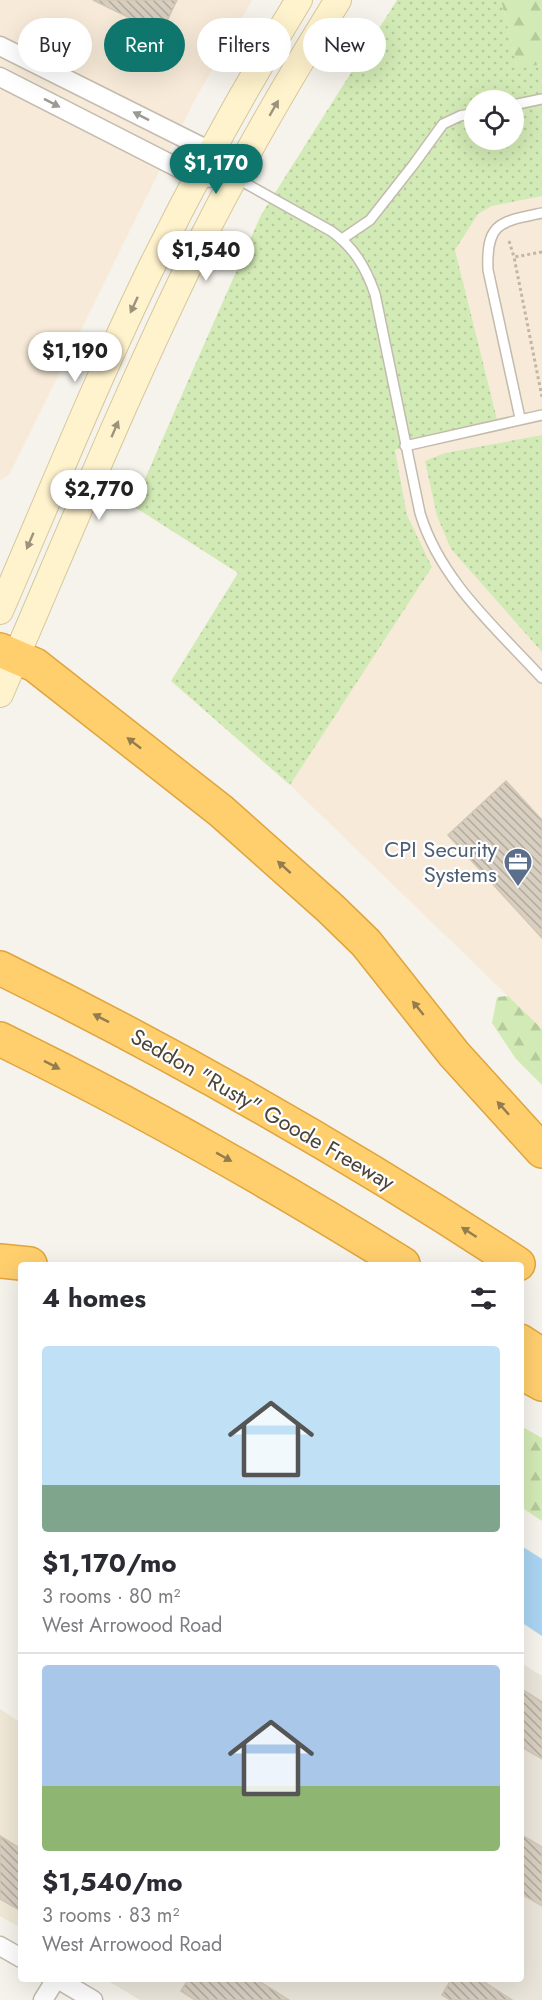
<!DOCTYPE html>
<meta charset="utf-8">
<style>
:root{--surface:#fff;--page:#f2f2f3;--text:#2b2b33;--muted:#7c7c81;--line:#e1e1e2;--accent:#0f766e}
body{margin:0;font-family:Jost,sans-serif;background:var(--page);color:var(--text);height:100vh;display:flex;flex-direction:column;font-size:22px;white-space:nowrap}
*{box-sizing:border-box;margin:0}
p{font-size:20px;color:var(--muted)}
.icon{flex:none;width:33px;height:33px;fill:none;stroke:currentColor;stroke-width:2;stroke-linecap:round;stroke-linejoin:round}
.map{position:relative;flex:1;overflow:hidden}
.drawer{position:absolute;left:18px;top:1262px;width:506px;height:720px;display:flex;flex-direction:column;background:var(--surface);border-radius:6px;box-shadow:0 6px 24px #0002}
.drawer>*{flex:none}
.hud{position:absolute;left:18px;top:18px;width:507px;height:54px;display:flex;gap:12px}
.tools{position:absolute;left:464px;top:90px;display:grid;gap:12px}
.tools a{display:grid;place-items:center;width:60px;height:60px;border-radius:50%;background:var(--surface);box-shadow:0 6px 24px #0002;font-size:30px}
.price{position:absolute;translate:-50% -51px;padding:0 14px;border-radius:21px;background:#fff;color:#222;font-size:20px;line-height:39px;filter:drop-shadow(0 2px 3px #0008)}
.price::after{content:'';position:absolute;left:50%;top:36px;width:18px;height:14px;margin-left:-9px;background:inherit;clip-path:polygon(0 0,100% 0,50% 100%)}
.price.current{background:var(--accent);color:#fff}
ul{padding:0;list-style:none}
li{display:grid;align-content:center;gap:12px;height:318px;padding:0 24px}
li+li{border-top:2px solid var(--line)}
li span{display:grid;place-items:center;height:186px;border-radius:6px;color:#555}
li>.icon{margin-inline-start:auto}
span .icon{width:108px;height:108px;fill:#fffc;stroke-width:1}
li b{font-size:26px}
h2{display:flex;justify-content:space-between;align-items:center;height:72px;padding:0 24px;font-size:26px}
.tag{padding:0 21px;border-radius:27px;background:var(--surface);box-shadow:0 6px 24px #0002;font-size:21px;line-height:54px}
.tag.current{background:var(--accent);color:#fff}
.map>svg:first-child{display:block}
.residential{fill:#eae5da}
.commercial{fill:#f7ead8}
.education{fill:#efe8d6}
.grass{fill:url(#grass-dots);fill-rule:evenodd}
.forest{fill:url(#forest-firs)}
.water{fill:#a9d4f2}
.building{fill:url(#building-back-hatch);stroke:#d3c7b4;stroke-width:1.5}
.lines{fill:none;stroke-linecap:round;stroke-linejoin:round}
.service-casing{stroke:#c2bbae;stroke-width:12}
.minor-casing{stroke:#c2bbae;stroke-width:21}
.secondary-casing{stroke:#d6c79b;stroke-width:28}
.motorway-casing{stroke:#e0a43c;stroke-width:36}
.path{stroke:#c4b79f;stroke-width:3;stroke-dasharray:3 3;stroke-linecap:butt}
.service{stroke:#fff;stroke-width:9}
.minor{stroke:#fff;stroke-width:18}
.secondary{stroke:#fff3cd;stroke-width:26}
.motorway{stroke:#ffcf6e;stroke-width:33}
.oneway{fill:#9c9892}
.oneway2{fill:#9c937c}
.oneway3{fill:#937c4e}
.labels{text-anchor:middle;stroke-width:4.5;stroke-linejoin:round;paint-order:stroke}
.service-label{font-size:22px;fill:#4e5e75;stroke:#fff;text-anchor:end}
.street-label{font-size:22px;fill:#4b4439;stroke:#fff}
</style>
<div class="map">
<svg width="542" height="2000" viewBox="0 0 542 2000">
<defs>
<pattern id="grass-dots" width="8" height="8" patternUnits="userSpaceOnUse" patternTransform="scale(1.5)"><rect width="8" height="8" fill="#d2eab5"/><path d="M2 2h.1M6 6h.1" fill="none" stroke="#b6ca9c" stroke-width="1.8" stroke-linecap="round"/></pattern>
<pattern id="forest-firs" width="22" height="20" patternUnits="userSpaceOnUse" patternTransform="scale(1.5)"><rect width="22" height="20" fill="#d2eab5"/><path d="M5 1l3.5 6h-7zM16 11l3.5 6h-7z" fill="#b6ca9c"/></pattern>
<pattern id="building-back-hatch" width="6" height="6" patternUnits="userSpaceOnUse" patternTransform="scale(1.5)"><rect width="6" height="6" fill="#d8cfc1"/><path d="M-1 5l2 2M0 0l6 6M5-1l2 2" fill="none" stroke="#b1aa9e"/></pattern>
</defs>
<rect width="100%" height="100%" fill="#f6f3ec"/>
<!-- residential -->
<path class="residential" d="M 521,1663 L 542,1676 L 542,2000 L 140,2000 L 105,1979 L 520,1978 Z"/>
<!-- commercial -->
<g class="commercial">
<path d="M 0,0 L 252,0 L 193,103 L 9,475 L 0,480 Z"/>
<path d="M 542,196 L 542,435 L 445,453 L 451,549 L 542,652 L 542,1029 L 290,785 L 432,567 L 407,515 L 395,450 L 497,419 L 455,250 L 478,214 L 492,206 Z"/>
</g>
<!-- education -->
<path class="education" d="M 0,1709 L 21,1723 L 21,1928 L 0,1916 Z"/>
<!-- grass -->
<g class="grass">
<path d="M 397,0 L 501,0 L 518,67 L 542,64 L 542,196 L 492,206 L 478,214 L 455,250 L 497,419 L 395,450 L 407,515 L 432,567 L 290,785 L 171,681 L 238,573 L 133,506 L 261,215 ZM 474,100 L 513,100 L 513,140 L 474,140 Z"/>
<path d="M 542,435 L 542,652 L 451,549 L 437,516 L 425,461 L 445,453 Z"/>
</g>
<!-- forest -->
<g class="forest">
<path d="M 501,0 L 542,0 L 542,64 L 518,68 Z"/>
<path d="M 508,996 L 542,1029 L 542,1085 L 516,1059 L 492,1023 L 497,997 Z"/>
<path d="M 521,1426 L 542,1438 L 542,1521 L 521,1507 Z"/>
</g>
<!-- water -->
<path class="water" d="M 520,1545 L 542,1559 L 542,1636 L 521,1622 Z"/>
<!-- building -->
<g class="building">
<path d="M 93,0 L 177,0 L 161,33 Z"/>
<path d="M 506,781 L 542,820 L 542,938 L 448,835 Z"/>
<path d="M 520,1688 L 542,1702 L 542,1759 L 520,1746 Z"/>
<path d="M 520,1834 L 542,1847 L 542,1906 L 520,1893 Z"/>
<path d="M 0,1836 L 21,1849 L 21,1911 L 0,1899 Z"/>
<path d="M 189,1978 L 254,1978 L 289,2000 L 195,2000 L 181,1991 Z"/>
<path d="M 452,1978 L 478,1978 L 512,2000 L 450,2000 L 442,1995 Z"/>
</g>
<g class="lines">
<!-- service casing -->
<g class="service-casing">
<g id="service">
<path d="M 513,105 L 542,99"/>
<path d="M 236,178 L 331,231 C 354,247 366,268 375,294 L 420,513 C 440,580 496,628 542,678"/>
<path d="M 342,239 L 370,220 L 414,164 L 443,124 L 460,116 L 474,113"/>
<path d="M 520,418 L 488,270 C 486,222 500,222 542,213"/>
<path d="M 405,446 L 542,415"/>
</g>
</g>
<!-- minor casing -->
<g class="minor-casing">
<g id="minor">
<path d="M 0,46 L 212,152 L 235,177"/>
<path d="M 0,77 L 198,178 L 235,177"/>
<path d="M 0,1946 L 21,1958"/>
<path d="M 56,1978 L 93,2000"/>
<path d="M 43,2000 L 56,1979"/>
</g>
</g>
<!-- secondary casing -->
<g class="secondary-casing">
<g id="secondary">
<path d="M 0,611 C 50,496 97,379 152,266 C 197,175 246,86 299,0"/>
<path d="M 0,694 C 66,542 129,386 203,237 C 244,156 290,77 338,0"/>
</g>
</g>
<!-- motorway casing -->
<g class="motorway-casing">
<g id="motorway">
<path d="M 0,650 L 35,665 L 221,811 L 330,908 L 366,943 L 454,1054 L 542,1151"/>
<path d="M 0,968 C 181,1057 350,1154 518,1264"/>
<path d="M 0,1039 C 139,1107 273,1183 403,1264"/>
<path d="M 0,1261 L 30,1264"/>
<path d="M 520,1341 L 542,1355"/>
<path d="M 520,1372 L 542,1384"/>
</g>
</g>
<!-- path -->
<g class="path">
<path d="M 509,241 L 514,257"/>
<path d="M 542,252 L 514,257 L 542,397"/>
</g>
<!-- service -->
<use href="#service" class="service"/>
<!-- minor -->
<use href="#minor" class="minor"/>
<!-- secondary -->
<use href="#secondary" class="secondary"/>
<!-- motorway -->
<use href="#motorway" class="motorway"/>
</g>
<!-- one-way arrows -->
<defs><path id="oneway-solid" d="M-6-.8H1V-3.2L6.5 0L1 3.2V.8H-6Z" transform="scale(1.5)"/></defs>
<g class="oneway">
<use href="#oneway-solid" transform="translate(52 103) rotate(27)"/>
<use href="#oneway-solid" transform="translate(141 116) rotate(-153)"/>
</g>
<g class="oneway2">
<use href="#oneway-solid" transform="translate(274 108) rotate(-60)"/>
<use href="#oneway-solid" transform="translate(134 305) rotate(115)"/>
<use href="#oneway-solid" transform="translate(115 429) rotate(-67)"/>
<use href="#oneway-solid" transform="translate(30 541) rotate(113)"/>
</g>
<g class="oneway3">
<use href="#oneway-solid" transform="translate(134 743) rotate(-142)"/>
<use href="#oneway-solid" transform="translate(284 867) rotate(-138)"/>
<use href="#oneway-solid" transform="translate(418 1008) rotate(-129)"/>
<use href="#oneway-solid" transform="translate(101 1018) rotate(-153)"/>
<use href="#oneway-solid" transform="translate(52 1065) rotate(27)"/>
<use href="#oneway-solid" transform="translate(503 1108) rotate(-132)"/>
<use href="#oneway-solid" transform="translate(224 1157) rotate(29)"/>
<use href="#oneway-solid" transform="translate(469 1232) rotate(-147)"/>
</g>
<!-- icons -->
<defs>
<g id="office-pin" transform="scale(1.5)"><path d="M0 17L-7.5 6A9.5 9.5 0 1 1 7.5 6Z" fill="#5c6f8a" stroke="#fff"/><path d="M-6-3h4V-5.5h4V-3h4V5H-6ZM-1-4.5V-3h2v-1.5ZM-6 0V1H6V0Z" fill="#fff"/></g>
</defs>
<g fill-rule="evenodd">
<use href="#office-pin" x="518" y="862"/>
</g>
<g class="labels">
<!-- service labels -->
<g class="service-label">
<text x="497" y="857">CPI Security<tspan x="497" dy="25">Systems</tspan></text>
</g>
<!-- street labels -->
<g class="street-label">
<text transform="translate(263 1109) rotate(30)" y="8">Seddon "Rusty" Goode Freeway</text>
</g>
</g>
</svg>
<div class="tools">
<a><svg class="icon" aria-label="locate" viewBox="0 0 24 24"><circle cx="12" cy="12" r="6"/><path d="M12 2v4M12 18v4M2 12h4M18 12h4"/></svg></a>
</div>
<b class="price current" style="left:216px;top:195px">$1,170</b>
<b class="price" style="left:206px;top:282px">$1,540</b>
<b class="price" style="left:75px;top:383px">$1,190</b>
<b class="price" style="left:99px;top:521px">$2,770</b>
<div class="hud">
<a class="tag">Buy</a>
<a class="tag current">Rent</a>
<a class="tag">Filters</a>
<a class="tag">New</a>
</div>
<section class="drawer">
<h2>4 homes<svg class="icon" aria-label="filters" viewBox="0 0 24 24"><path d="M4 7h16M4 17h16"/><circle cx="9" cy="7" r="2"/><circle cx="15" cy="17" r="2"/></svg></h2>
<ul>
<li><span style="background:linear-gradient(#bfe0f5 75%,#7fa58c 0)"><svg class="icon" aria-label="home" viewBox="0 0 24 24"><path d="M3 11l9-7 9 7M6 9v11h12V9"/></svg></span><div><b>$1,170/mo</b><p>3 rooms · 80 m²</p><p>West Arrowood Road</p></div></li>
<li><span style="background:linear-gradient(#a9c7e8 65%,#8fb573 0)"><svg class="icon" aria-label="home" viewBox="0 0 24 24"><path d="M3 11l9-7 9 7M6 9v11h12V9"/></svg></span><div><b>$1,540/mo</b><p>3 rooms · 83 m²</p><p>West Arrowood Road</p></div></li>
</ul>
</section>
</div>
